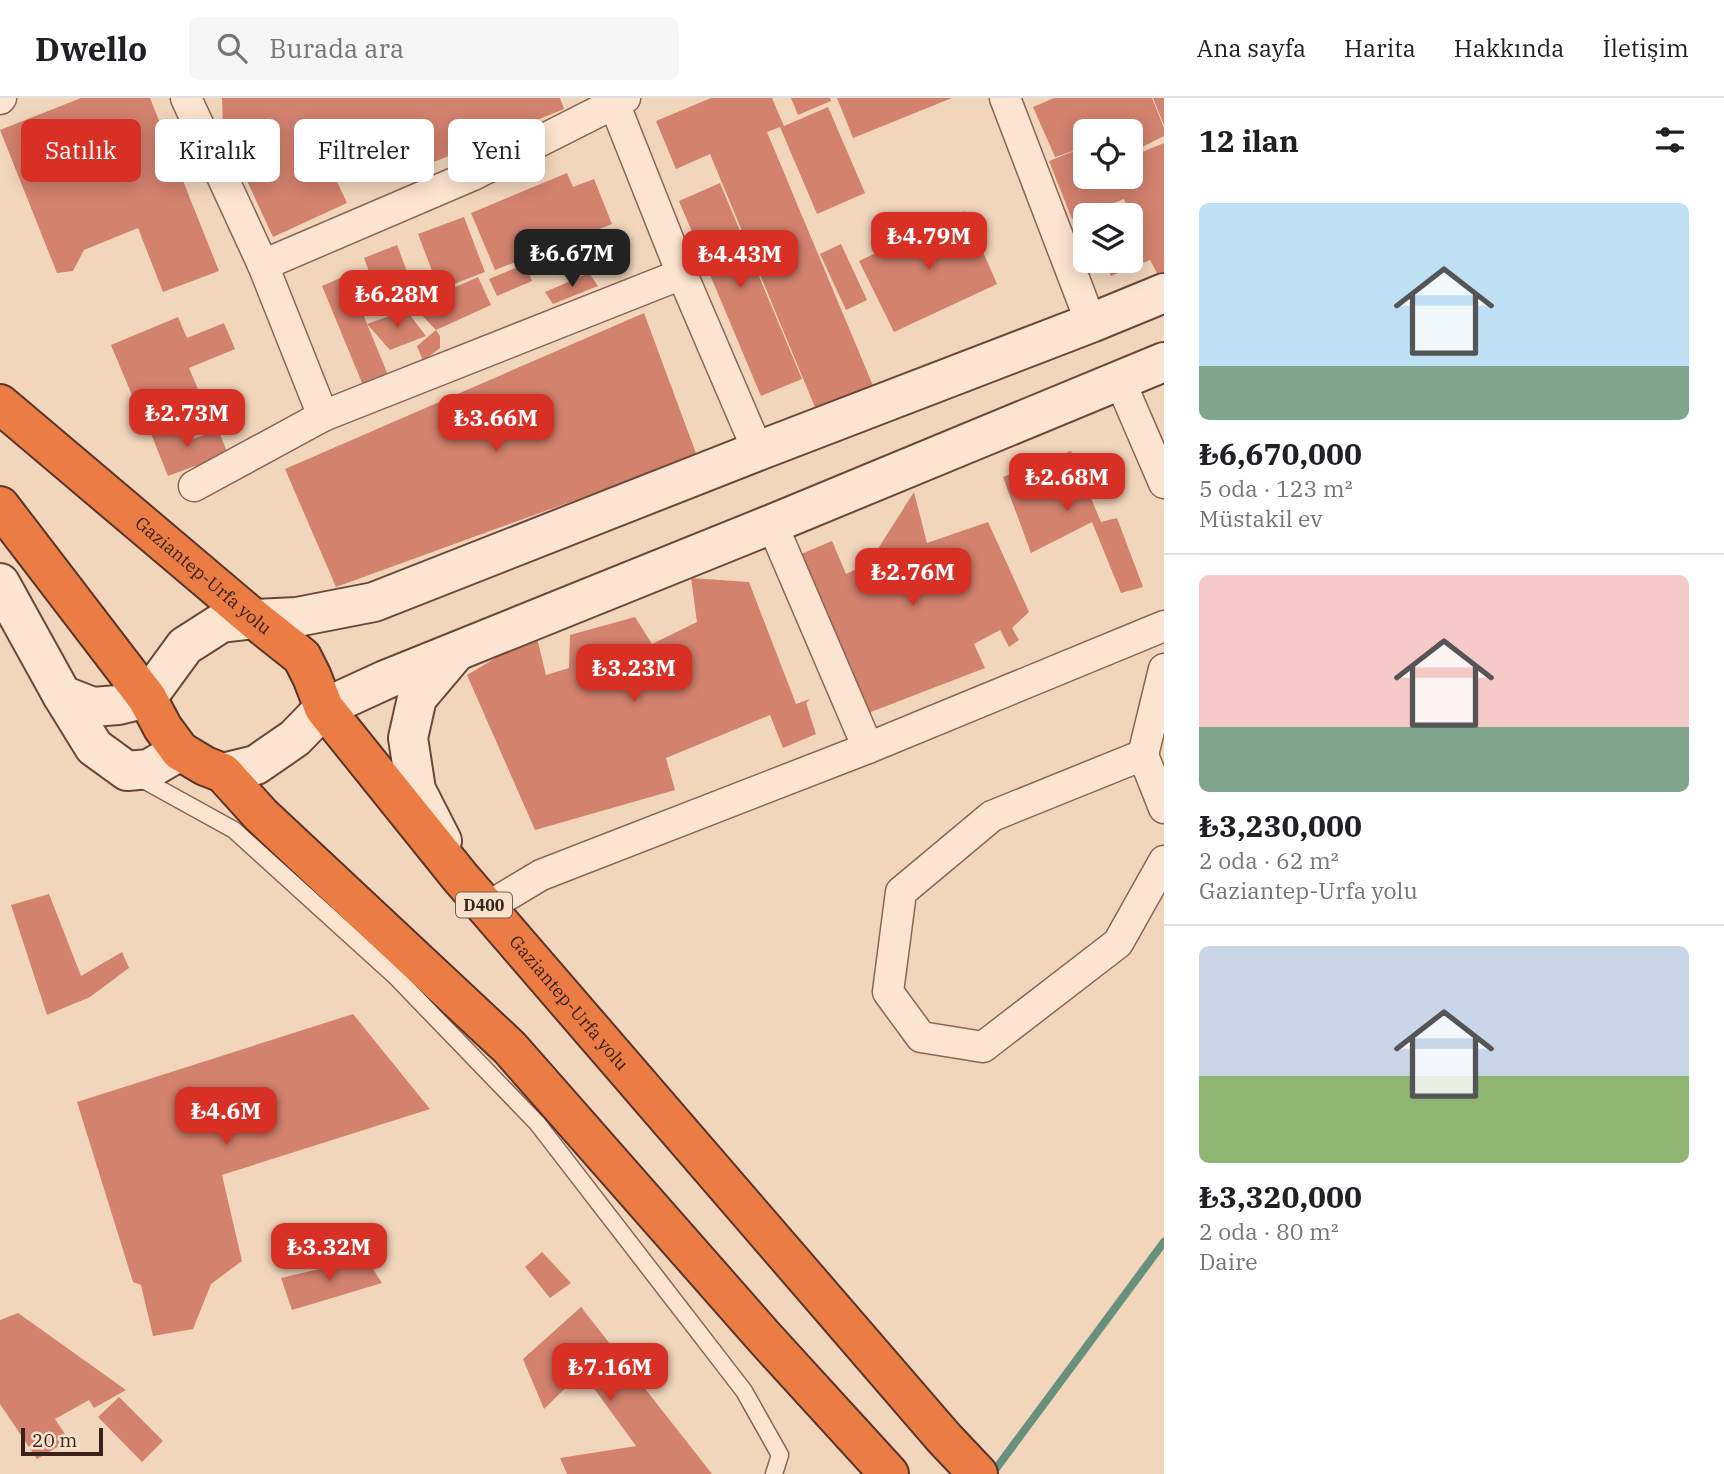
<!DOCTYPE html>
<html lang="tr">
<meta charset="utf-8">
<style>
:root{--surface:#fff;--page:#f6f6f6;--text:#202124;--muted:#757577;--line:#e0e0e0;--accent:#d93025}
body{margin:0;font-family:"IBM Plex Serif",serif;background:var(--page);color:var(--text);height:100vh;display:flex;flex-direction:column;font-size:26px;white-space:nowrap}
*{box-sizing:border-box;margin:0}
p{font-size:23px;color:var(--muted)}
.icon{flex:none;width:38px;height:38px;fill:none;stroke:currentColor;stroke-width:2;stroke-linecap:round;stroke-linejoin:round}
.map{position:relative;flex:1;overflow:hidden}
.sheet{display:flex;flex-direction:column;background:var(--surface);width:560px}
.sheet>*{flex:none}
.guide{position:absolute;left:21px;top:21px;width:665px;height:63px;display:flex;gap:14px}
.fabs{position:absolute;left:1073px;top:21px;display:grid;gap:14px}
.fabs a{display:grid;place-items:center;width:70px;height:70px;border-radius:10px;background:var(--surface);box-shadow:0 4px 18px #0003;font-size:35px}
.scale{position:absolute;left:21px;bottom:18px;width:82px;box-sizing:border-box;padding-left:7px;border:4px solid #38221a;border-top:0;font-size:19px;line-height:24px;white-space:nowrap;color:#38221a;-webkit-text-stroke:5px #f8e2cc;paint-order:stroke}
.price{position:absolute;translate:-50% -60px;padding:0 16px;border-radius:14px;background:var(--accent);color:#fff;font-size:23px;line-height:46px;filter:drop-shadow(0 2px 4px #0008)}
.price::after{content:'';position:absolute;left:50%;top:42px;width:21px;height:16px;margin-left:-10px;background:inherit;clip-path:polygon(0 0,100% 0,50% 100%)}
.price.current{background:#222;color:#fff}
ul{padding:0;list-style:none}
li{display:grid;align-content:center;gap:14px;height:371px;padding:0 35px}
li+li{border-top:2px solid var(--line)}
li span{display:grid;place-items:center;height:217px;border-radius:10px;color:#555}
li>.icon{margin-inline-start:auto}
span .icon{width:126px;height:126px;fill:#fffc;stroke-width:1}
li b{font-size:30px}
h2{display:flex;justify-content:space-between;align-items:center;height:84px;padding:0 35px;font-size:30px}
.chip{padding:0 24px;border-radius:10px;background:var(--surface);box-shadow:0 4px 18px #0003;font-size:24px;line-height:63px}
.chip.current{background:var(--accent);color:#fff}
header{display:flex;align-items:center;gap:42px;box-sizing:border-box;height:98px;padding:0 35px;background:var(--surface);border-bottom:2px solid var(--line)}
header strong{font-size:33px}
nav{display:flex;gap:38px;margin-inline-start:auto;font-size:24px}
.search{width:490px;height:63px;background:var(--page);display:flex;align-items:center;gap:18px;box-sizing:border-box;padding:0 24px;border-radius:10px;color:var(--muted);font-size:26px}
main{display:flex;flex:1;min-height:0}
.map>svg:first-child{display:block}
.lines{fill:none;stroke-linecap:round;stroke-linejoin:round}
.stream{stroke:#67917d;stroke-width:8}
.building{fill:#d3826e}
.lane-casing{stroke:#8b6554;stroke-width:19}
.street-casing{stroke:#8b6554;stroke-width:33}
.secondary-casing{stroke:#6c4638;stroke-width:42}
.highway-casing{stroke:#583429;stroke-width:42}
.lane{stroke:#fce5d0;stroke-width:16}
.street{stroke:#fce5d0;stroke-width:30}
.secondary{stroke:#fce5d0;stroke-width:38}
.highway{stroke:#ea7c44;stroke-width:38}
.labels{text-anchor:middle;stroke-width:7;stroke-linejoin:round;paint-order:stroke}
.shield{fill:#f8e2cc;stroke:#725c4f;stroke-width:2}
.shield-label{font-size:16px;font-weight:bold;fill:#38221a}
.street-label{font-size:18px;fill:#38221a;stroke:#f8e2cc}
</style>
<header>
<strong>Dwello</strong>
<div class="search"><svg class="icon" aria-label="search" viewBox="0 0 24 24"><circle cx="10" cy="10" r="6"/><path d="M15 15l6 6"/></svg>Burada ara</div>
<nav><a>Ana sayfa</a><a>Harita</a><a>Hakkında</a><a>İletişim</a></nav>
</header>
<main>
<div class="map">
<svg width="1164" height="1376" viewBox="0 0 1164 1376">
<rect width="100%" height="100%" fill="#f2d6bc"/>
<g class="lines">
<!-- stream -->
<path class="stream" d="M 992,1376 L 1164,1144"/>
</g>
<!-- building -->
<g class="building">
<path d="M 81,0 L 150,0 L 219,173 L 163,194 L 138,130 L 84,152 L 73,173 L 57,175 L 0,32 Z"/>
<path d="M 222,0 L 560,0 L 564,11 L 429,66 L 413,56 L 398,50 L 386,68 L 351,84 L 342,66 L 331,71 L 347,105 L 273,139 L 223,31 Z"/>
<path d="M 711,0 L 772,0 L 784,28 L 828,9 L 865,95 L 817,116 L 780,29 L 767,34 L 874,290 L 817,314 L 710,56 L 676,71 L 656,23 Z"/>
<path d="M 791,0 L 830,0 L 831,3 L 798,17 Z"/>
<path d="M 837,0 L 952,0 L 853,40 Z"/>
<path d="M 1054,0 L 1152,0 L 1164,30 L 1164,38 L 1132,54 L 1130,50 L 1130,33 L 1085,33 L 1085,79 L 1122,79 L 1126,87 L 1123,79 L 1130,79 L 1130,59 L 1164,45 L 1164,174 L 1158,177 L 1150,162 L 1111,178 L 1105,163 L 1130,163 L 1130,117 L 1112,117 L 1128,111 L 1124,101 L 1072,121 L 1049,63 L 1082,50 L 1055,59 L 1033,9 Z"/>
<path d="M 1153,0 L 1164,0 L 1164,27 Z"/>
<path d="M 567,75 L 573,89 L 594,81 L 612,126 L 495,172 L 471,115 Z"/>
<path d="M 720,85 L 802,281 L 761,298 L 679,103 Z"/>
<path d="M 965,113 L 997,186 L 894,234 L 859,163 Z"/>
<path d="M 464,119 L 485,174 L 423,198 L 417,184 L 434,178 L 418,136 Z"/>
<path d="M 601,143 L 605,158 L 548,176 L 536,163 Z"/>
<path d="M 841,146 L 867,202 L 846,212 L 820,156 Z"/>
<path d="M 397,147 L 412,187 L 379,200 L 364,160 Z"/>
<path d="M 525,166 L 532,183 L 497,198 L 489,181 Z"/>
<path d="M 589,175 L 598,188 L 553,206 L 545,194 Z"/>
<path d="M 347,177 L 390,282 L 365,292 L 322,188 Z"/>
<path d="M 478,179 L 491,207 L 436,232 L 413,208 Z"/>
<path d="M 406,212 L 426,238 L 390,252 L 367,226 Z"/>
<path d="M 644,215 L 697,358 L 336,489 L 285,371 Z"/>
<path d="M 178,219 L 187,240 L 224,225 L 235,251 L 189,270 L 200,296 L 142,321 L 111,247 Z"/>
<path d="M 436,232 L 440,238 L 440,250 L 423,263 L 417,248 Z"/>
<path d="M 176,320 L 186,344 L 218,331 L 230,361 L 198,374 L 195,368 L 168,378 L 149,331 Z"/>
<path d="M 1071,353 L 1101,424 L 1117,420 L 1143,489 L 1121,495 L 1092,424 L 1031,455 L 1003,379 Z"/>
<path d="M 914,394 L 927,445 L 988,424 L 1029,514 L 1012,530 L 1019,542 L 1009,549 L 1000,532 L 974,546 L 985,570 L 863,617 L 794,459 L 832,443 L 846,476 L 869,465 Z"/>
<path d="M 691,480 L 749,484 L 796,606 L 810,601 L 806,605 L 816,636 L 783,650 L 770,617 L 666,660 L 675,692 L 535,732 L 467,577 L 536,536 L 546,577 L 569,570 L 570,537 L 635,519 L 652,546 L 697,524 Z"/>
<path d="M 49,796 L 81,878 L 122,854 L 129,870 L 90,899 L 47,917 L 11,807 Z"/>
<path d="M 353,916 L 430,1011 L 222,1077 L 242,1163 L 211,1186 L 193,1231 L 153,1238 L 141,1187 L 133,1184 L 77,1004 Z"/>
<path d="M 542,1154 L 571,1185 L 550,1200 L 525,1169 Z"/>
<path d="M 366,1160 L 382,1185 L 292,1212 L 281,1180 Z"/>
<path d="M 581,1209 L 712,1376 L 567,1376 L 560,1360 L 636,1348 L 582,1274 L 544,1311 L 523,1261 Z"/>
<path d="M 18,1215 L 126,1292 L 94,1310 L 89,1302 L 55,1321 L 69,1342 L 37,1361 L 0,1306 L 0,1222 Z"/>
<path d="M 119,1299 L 163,1343 L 142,1364 L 98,1319 Z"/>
</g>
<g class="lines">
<!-- lane casing -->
<g class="lane-casing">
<path id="lane" d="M 138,679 L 234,732 L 395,878 L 537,1025 L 744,1293 L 780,1357 L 774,1376"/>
</g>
<!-- street casing -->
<g class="street-casing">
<g id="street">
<path d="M 186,0 L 263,167 L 323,318"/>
<path d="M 612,0 L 682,176 L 758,353"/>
<path d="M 1005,0 L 1091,225"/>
<path d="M 0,1 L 1,0"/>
<path d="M 263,167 L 473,77 L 625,0"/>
<path d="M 1120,283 L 1164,385"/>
<path d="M 194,388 L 323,318 L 682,176"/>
<path d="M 772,426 L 868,650"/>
<path d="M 1164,571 L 1143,657 L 992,718 L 901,794 L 888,894 L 921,939 L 983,949 L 1118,845 L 1164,763"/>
<path d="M 1143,657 L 1164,710"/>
<path d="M 486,810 L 541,777 L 868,650 L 1164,528"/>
</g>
</g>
<!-- secondary casing -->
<g class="secondary-casing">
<g id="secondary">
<path d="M 0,485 L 62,597 L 94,649 L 127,673 L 149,671 L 180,653"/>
<path d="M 62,597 L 93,609 L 118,607 L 147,600 L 185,548 L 221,525 L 254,521 L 297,519 L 374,504 L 758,353 L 1091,225 L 1164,195"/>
<path d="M 223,675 L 256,667 L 295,640 L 324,610 L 385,582 L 772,426 L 1164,264"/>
<path d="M 442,743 L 416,692 L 408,640 L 417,600 L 455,555"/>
</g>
</g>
<!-- highway casing -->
<g class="highway-casing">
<g id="highway">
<path id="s1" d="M 0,306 L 254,521 L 302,559 L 312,579 L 324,610 L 460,779 L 944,1340 L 978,1376"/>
<path d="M 0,408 L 147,600 L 163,630 L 180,653 L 205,668 L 223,675 L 261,717 L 510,950 L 764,1239 L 889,1376"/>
</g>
</g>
<!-- lane -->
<use href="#lane" class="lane"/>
<!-- street -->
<use href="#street" class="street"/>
<!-- secondary -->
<use href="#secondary" class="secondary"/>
<!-- highway -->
<use href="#highway" class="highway"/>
</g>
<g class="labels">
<!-- shield labels -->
<rect class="shield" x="456" y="794.5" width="56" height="25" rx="5"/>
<g class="shield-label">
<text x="484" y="813">D400</text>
</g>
<!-- street labels -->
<g class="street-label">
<text dy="6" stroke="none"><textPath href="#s1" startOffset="266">Gaziantep-Urfa yolu</textPath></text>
<text dy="6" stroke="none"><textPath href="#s1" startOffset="833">Gaziantep-Urfa yolu</textPath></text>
</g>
</g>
</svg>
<div class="fabs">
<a><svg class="icon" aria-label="locate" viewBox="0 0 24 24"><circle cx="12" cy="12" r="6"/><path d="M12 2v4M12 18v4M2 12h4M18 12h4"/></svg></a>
<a><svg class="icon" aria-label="layers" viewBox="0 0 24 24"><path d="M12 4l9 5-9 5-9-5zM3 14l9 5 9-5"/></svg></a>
</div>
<div class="scale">20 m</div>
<b class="price" style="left:929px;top:174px">₺4.79M</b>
<b class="price current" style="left:572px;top:191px">₺6.67M</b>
<b class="price" style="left:740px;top:192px">₺4.43M</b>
<b class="price" style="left:397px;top:232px">₺6.28M</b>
<b class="price" style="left:187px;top:351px">₺2.73M</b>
<b class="price" style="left:496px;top:356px">₺3.66M</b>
<b class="price" style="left:1067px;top:415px">₺2.68M</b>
<b class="price" style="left:913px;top:510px">₺2.76M</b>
<b class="price" style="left:634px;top:606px">₺3.23M</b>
<b class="price" style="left:226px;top:1049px">₺4.6M</b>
<b class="price" style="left:329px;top:1185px">₺3.32M</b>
<b class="price" style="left:610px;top:1305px">₺7.16M</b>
<div class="guide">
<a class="chip current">Satılık</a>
<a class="chip">Kiralık</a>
<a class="chip">Filtreler</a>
<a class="chip">Yeni</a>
</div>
</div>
<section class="sheet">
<h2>12 ilan<svg class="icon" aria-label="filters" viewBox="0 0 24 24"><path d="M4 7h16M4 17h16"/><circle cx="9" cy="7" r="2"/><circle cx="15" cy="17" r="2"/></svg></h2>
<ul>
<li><span style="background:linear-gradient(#bfe0f5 75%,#7fa58c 0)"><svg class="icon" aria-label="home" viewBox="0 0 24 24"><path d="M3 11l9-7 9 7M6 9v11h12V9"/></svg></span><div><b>₺6,670,000</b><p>5 oda · 123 m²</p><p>Müstakil ev</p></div></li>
<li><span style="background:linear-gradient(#f6c9c9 70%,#7fa58c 0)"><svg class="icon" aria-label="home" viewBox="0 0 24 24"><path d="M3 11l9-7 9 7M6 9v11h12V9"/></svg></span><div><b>₺3,230,000</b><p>2 oda · 62 m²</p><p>Gaziantep-Urfa yolu</p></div></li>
<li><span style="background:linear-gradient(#c9d6e8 60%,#8fb573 0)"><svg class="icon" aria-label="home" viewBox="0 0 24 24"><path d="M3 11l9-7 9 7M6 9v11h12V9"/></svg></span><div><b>₺3,320,000</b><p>2 oda · 80 m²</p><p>Daire</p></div></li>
</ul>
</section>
</main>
